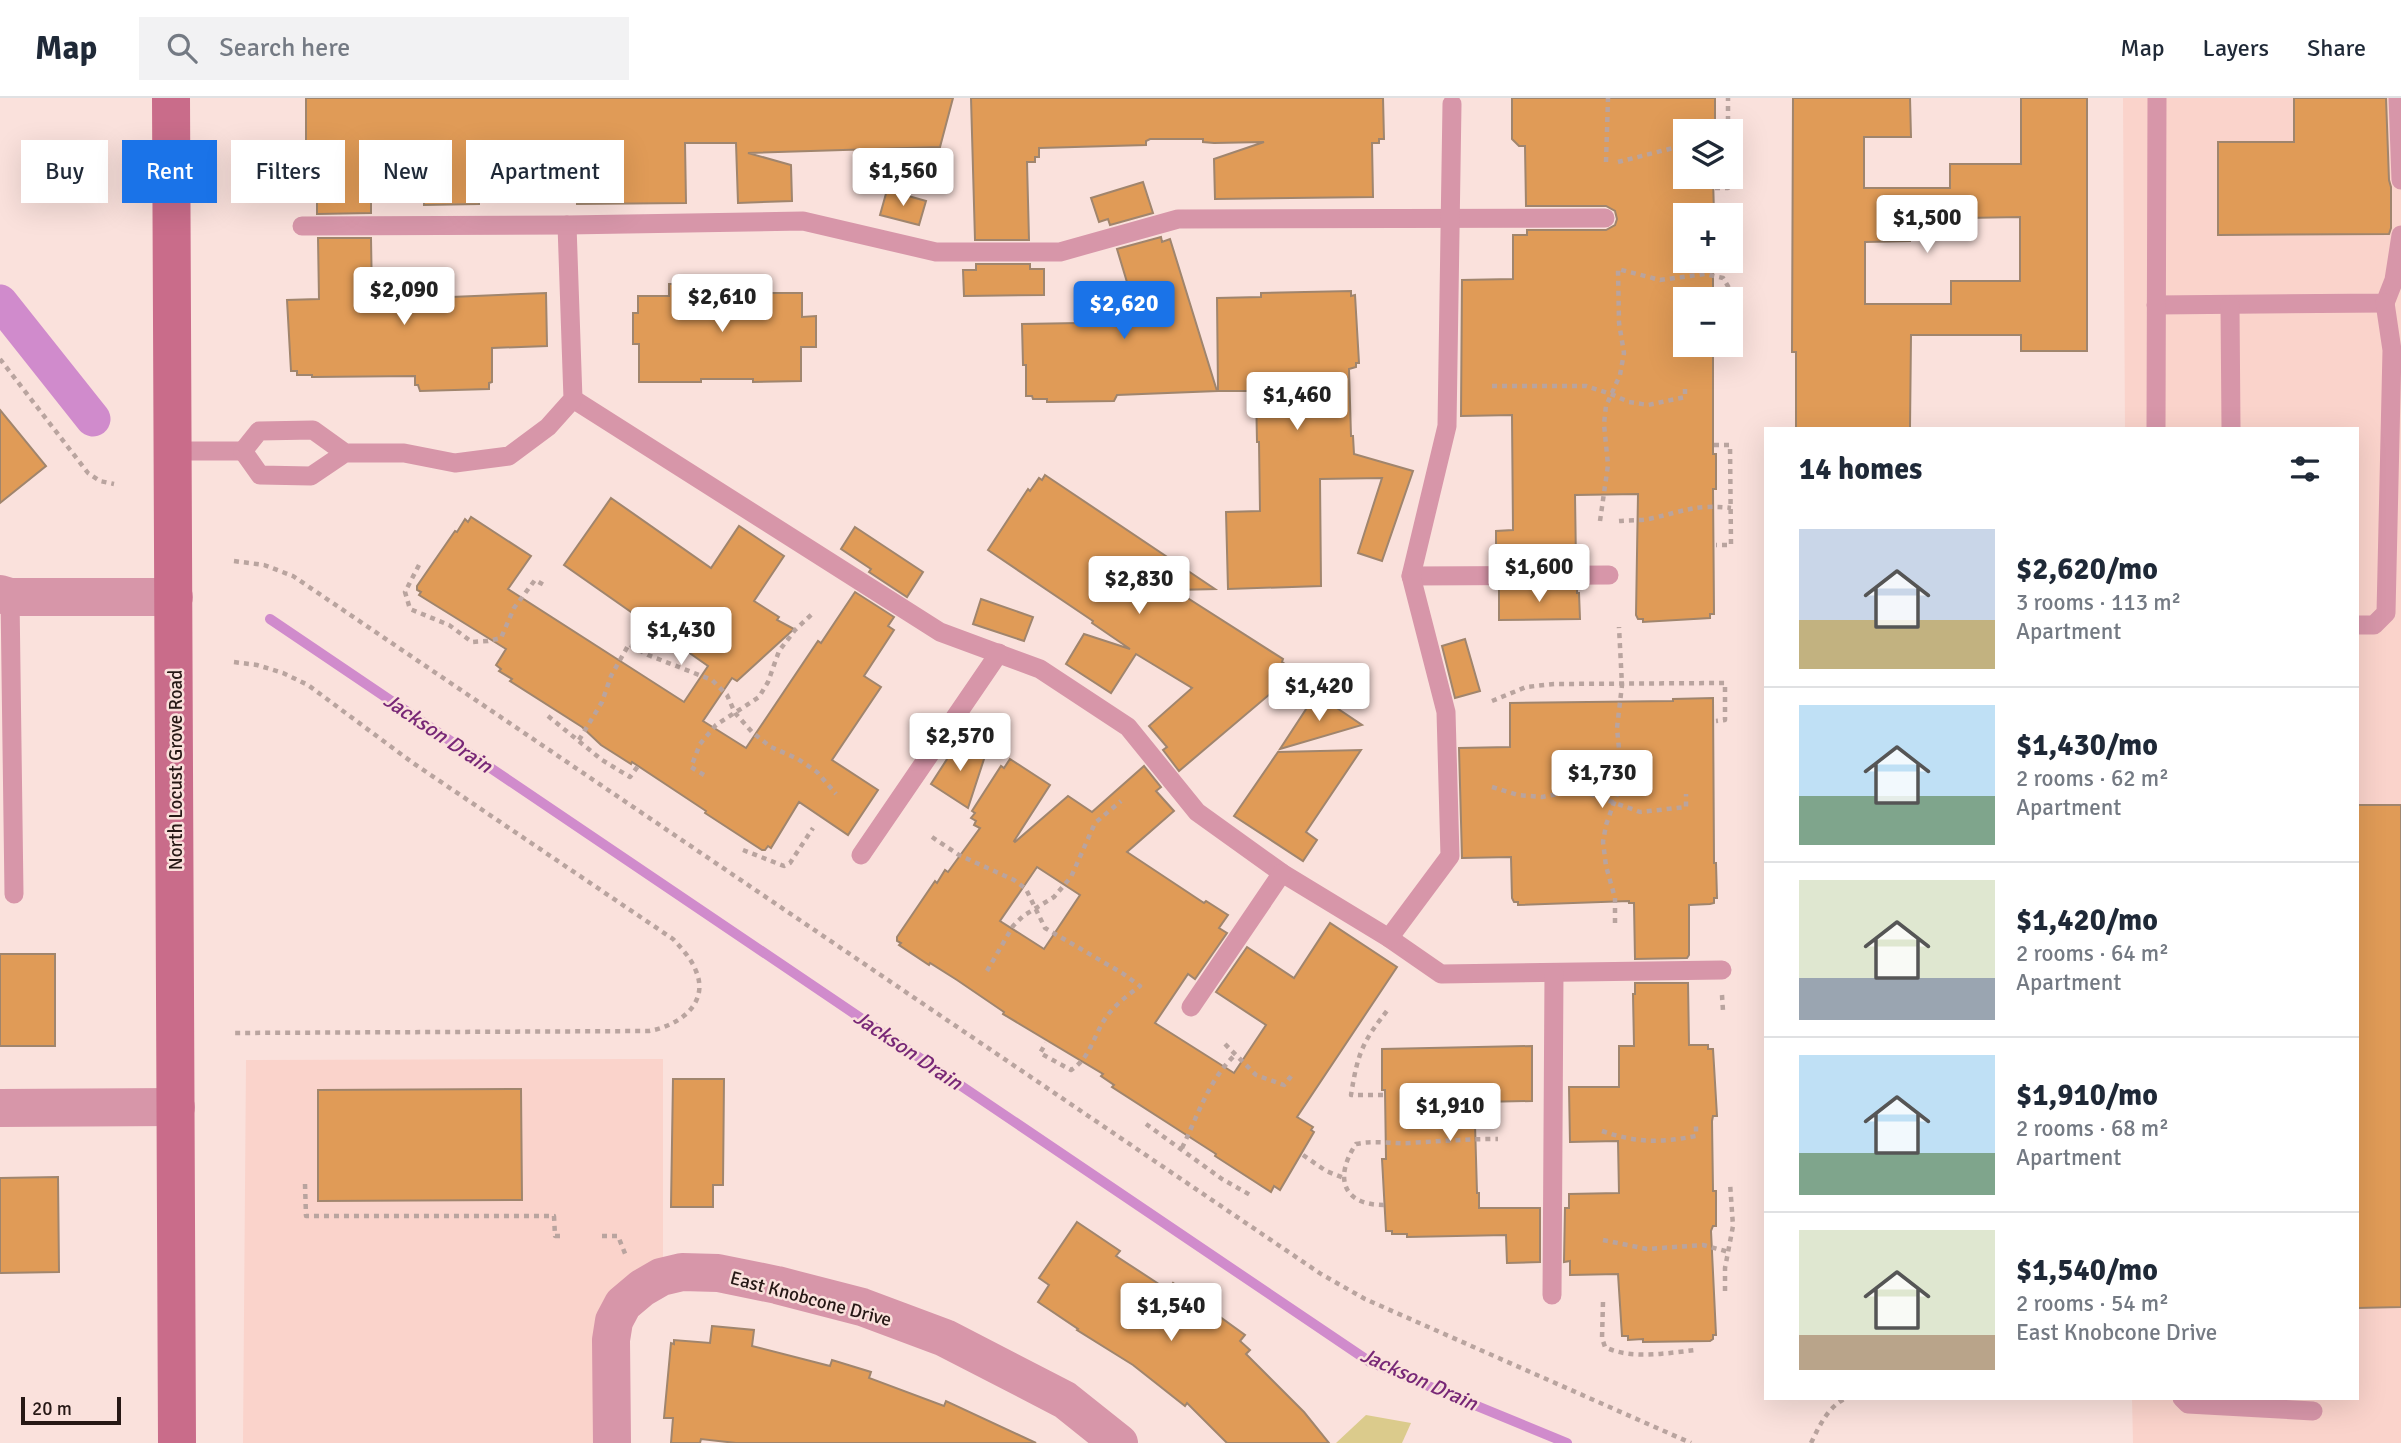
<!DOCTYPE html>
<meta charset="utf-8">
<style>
:root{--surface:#fff;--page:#f2f2f3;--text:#1f2937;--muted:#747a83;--line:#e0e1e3;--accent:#1a73e8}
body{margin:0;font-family:Signika,sans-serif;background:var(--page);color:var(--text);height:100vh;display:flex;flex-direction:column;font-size:26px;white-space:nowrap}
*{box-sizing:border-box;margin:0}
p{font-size:23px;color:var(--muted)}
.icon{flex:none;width:38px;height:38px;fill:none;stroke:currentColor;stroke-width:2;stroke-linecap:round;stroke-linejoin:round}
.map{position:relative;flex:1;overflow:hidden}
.panel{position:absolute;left:1764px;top:329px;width:595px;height:973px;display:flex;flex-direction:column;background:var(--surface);border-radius:0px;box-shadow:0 7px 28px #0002}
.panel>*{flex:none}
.hud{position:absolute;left:21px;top:42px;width:665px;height:63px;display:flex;gap:14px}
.fabs{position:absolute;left:1673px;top:21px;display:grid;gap:14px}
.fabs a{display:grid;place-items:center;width:70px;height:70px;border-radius:0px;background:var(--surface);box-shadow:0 7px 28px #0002;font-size:35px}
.scale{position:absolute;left:21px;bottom:18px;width:100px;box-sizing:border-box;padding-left:7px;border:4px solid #261815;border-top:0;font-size:19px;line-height:24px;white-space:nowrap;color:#261815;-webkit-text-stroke:5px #fae1dc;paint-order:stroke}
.price{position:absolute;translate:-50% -60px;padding:0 16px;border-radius:7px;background:#fff;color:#222;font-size:23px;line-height:46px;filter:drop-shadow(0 2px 4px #0008)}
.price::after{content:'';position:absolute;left:50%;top:42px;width:21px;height:16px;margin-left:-10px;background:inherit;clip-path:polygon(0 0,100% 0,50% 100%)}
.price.active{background:var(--accent);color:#fff}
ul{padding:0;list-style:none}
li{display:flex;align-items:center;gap:21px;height:175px;padding:0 35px}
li+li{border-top:2px solid var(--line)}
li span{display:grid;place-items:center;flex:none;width:196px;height:140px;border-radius:0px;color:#555}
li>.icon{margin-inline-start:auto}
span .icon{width:84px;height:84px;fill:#fffc;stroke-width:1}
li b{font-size:30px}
h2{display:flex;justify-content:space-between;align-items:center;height:84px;padding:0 35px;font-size:30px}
.chip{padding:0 24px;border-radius:0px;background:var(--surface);box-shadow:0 7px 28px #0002;font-size:24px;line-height:63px}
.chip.active{background:var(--accent);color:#fff}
header{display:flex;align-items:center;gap:42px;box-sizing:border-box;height:98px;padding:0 35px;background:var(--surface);border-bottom:2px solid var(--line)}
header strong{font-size:33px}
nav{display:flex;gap:38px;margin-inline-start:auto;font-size:24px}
.search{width:490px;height:63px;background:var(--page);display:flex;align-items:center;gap:18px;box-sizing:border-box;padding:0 24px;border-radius:0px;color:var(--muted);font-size:26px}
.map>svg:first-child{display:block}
.built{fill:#fad3cb}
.green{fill:#dbcb8c}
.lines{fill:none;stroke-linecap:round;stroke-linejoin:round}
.stream{stroke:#d08bcc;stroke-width:10}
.canal{stroke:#d08bcc;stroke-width:35}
.building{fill:#e09b57;stroke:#a0856d;stroke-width:2;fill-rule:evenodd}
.path{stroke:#b9a49f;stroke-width:4.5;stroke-dasharray:5 5;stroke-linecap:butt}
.lane{stroke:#d796a9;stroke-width:19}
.street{stroke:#d796a9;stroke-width:38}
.secondary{stroke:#c96c8a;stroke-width:38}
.labels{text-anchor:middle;stroke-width:5;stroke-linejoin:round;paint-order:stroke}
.street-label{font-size:19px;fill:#261815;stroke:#fae1dc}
.water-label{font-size:21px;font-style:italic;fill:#782776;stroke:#fae1dc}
</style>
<header>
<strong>Map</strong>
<div class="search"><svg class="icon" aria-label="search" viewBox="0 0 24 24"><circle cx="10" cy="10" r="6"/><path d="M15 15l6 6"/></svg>Search here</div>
<nav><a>Map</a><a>Layers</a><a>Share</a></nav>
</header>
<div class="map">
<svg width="2401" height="1345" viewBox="0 0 2401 1345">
<rect width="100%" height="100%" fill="#fae1dc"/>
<!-- built -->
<g class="built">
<path d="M 2123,0 L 2401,0 L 2401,1345 L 2133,1345 L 2132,1300 L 2357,1300 L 2357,331 L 2125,331 Z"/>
<path d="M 663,961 L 663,1173 L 642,1185 L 607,1345 L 243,1345 L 246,962 Z"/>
</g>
<!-- green -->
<path class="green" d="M 1366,1317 L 1411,1325 L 1402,1345 L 1336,1345 Z"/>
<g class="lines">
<!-- stream -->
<path class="stream" d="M 270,521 L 1370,1264 L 1567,1345"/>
<!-- canal -->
<path class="canal" d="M 0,204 L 93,321"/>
</g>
<!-- building -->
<g class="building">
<path d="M 306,0 L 953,0 L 940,49 L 748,55 L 791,67 L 792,103 L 738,105 L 736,45 L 685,45 L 686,105 L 577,106 L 577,56 L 530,56 L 522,46 L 478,47 L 479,106 L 424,107 L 423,53 L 371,54 L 371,115 L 317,116 L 317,56 L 311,56 L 306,50 Z"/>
<path d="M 971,0 L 1383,0 L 1384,41 L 1379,41 L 1379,45 L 1372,45 L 1373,99 L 1215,101 L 1214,61 L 1264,44 L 1214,45 L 1203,44 L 1203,41 L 1150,41 L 1146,43 L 1146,47 L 1039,50 L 1039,59 L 1035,59 L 1035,64 L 1027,64 L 1029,142 L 975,142 Z"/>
<path d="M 1512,0 L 1715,0 L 1715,29 L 1713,29 L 1713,33 L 1685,33 L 1685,79 L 1713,79 L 1714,117 L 1685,117 L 1685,163 L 1713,163 L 1713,201 L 1685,201 L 1685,247 L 1713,247 L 1713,356 L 1716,356 L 1716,391 L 1713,391 L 1714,516 L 1710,516 L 1710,520 L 1643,524 L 1643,521 L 1638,521 L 1636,517 L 1638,396 L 1575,397 L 1576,465 L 1499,465 L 1499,458 L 1496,458 L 1496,433 L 1513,432 L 1512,317 L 1461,318 L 1462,182 L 1513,181 L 1513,137 L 1527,137 L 1527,132 L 1606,132 L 1615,127 L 1617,121 L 1615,113 L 1606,108 L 1526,108 L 1525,48 L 1519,48 L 1512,41 Z"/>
<path d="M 1793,0 L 1910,0 L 1911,39 L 1864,39 L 1864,90 L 1950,90 L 1950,66 L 2021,66 L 2021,0 L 2087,0 L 2087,253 L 2021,253 L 2021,237 L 1911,237 L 1910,330 L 1796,331 L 1796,254 L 1792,254 ZM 2020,119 L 2020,183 L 1951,183 L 1951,206 L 1865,206 L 1865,144 L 1910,143 L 1910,121 Z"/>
<path d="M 2294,0 L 2386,0 L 2389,82 L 2391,89 L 2391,130 L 2389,136 L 2218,137 L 2218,44 L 2294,44 Z"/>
<path d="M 1143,84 L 1153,115 L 1110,127 L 1108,121 L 1099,124 L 1091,100 Z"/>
<path d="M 887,92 L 926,103 L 919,127 L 880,117 Z"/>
<path d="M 1161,139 L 1162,144 L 1170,141 L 1217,293 L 1117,297 L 1114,303 L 1047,304 L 1047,301 L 1033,301 L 1032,298 L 1026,298 L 1026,267 L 1023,267 L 1022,226 L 1139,224 L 1117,151 Z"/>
<path d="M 318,140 L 371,140 L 372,199 L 451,199 L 546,195 L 547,248 L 492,250 L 492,284 L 489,285 L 489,291 L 420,293 L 418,287 L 415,287 L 415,278 L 312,279 L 312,277 L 297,277 L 297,273 L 291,273 L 287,202 L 319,201 Z"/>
<path d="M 976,166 L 1030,166 L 1030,171 L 1044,171 L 1044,197 L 964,198 L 963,172 L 976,172 Z"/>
<path d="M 669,186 L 763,186 L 763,195 L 802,195 L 802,219 L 816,218 L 816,249 L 801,249 L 801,283 L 753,284 L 753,281 L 701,281 L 701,284 L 639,284 L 639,246 L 633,246 L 633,215 L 638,215 L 638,198 L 669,198 Z"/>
<path d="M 1351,193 L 1351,198 L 1355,197 L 1359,265 L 1356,265 L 1356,269 L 1349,271 L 1351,338 L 1353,338 L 1354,356 L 1413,373 L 1382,463 L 1358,455 L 1382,380 L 1320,381 L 1321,488 L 1228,491 L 1226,414 L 1260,413 L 1259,344 L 1257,344 L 1256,293 L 1218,293 L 1217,200 L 1261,199 L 1261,195 Z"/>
<path d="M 0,312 L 46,368 L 0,405 Z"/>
<path d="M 1045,377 L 1215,491 L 1175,492 L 1283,561 L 1282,564 L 1285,566 L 1281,572 L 1290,579 L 1179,673 L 1163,652 L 1167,649 L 1149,628 L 1192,590 L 1136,556 L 1111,595 L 1066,566 L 1084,536 L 1130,551 L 1092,525 L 1093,523 L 988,452 L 1028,391 L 1030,393 L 1039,380 L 1042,382 Z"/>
<path d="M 611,400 L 711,470 L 739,428 L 784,458 L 754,503 L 779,519 L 777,522 L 794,531 L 737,583 L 732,580 L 703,623 L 746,650 L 818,543 L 821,545 L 855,494 L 894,519 L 888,528 L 894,532 L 864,578 L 881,589 L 832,662 L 878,692 L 848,737 L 799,704 L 771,750 L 768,748 L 765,752 L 762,752 L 705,715 L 706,713 L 632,664 L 631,666 L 601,647 L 582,629 L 510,583 L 512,581 L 499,573 L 501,571 L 496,567 L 506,551 L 419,497 L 421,494 L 417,492 L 417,488 L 455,433 L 457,434 L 465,421 L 468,424 L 471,419 L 531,458 L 508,491 L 684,604 L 708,568 L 564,467 Z"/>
<path d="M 855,429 L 923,474 L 907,499 L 869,474 L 871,471 L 841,451 Z"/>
<path d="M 1577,489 L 1577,495 L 1579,495 L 1580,521 L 1499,522 L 1499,490 Z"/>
<path d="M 981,501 L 1033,519 L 1024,543 L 973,526 Z"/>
<path d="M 1465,541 L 1480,593 L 1455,600 L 1442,548 Z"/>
<path d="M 1316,596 L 1362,627 L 1280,651 Z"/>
<path d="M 1713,600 L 1714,765 L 1716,765 L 1717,800 L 1714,800 L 1714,805 L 1710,806 L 1689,807 L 1689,857 L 1687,860 L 1635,861 L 1634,805 L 1629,805 L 1629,803 L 1518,807 L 1518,804 L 1514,804 L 1512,800 L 1511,759 L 1462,760 L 1459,650 L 1510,649 L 1510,605 L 1673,603 L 1673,601 Z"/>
<path d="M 960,641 L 985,658 L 968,710 L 931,686 Z"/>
<path d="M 1361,652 L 1306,734 L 1317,742 L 1303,763 L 1234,718 L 1278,654 Z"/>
<path d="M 1010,661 L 1050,687 L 1014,743 L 1015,744 L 1068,698 L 1092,714 L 1144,668 L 1161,689 L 1156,693 L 1174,713 L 1127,754 L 1204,805 L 1206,803 L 1228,817 L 1219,830 L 1227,835 L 1195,881 L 1188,876 L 1155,925 L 1234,975 L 1266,927 L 1216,894 L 1247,849 L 1294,880 L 1330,825 L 1397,869 L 1297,1019 L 1313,1029 L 1311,1032 L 1314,1034 L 1280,1092 L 1274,1088 L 1271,1094 L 1215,1058 L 1216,1056 L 1112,989 L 1114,987 L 1101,978 L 1103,976 L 1003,916 L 1004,914 L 957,882 L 930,865 L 929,867 L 899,847 L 901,845 L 897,843 L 897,839 L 935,783 L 937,785 L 945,772 L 948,774 L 980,730 L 974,727 L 976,723 L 971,720 L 975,715 L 972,713 L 1001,668 L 1004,670 ZM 1037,769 L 1080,797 L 1044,851 L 1000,823 Z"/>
<path d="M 2357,707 L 2401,707 L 2401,1209 L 2357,1210 Z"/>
<rect x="0" y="856" width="55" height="92"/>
<path d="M 1635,885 L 1688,885 L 1689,947 L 1708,947 L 1708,951 L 1713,951 L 1717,1018 L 1713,1018 L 1712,1023 L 1713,1093 L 1716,1093 L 1716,1128 L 1713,1128 L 1711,1133 L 1716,1237 L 1713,1237 L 1713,1241 L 1710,1243 L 1643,1244 L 1643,1241 L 1628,1242 L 1628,1238 L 1622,1238 L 1618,1176 L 1570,1177 L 1570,1163 L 1564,1164 L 1565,1110 L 1569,1110 L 1569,1096 L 1619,1095 L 1618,1043 L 1570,1044 L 1569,989 L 1619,989 L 1619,948 L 1634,948 L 1633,896 L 1635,896 Z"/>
<path d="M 1532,948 L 1532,1003 L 1479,1004 L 1480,1022 L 1476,1022 L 1475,1026 L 1477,1095 L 1479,1095 L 1479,1110 L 1540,1110 L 1540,1164 L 1507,1165 L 1506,1137 L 1407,1139 L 1407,1136 L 1392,1136 L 1392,1133 L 1386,1133 L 1382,1061 L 1386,1061 L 1385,992 L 1382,992 L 1382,951 Z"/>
<path d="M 673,981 L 724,981 L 723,1087 L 713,1087 L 713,1109 L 671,1109 Z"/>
<path d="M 521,991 L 522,1102 L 318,1103 L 318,992 Z"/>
<path d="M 58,1079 L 59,1174 L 0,1175 L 0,1080 Z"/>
<path d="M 1077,1124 L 1120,1153 L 1116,1158 L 1168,1192 L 1173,1185 L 1245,1237 L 1240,1243 L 1250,1252 L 1246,1256 L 1304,1314 L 1329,1345 L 1227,1345 L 1187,1305 L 1185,1308 L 1133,1267 L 1077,1232 L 1078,1231 L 1038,1204 L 1049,1187 L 1039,1180 Z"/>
<path d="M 712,1228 L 754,1232 L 752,1248 L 830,1268 L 832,1262 L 871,1274 L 869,1280 L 944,1308 L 946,1303 L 1036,1345 L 736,1345 L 701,1341 L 700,1345 L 671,1345 L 673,1320 L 664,1320 L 671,1245 L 674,1246 L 674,1242 L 710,1245 Z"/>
</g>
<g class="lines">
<!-- path -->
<g class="path">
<path d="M 1728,33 L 1728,0"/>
<path d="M 1606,64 L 1608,0"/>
<path d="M 1618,64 L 1685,47"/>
<path d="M 1715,90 L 1728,90 L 1728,79"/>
<path d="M 0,261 L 88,375 L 100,383 L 114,386"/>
<path d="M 1492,288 L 1586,288 L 1611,296 L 1629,304 L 1648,307 L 1685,299 L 1685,289"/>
<path d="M 1714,347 L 1730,347 L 1731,447 L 1716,447"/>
<path d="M 1600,423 L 1608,367 L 1604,326 L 1606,308 L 1620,277 L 1624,255 L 1619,225 L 1618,171 L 1660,182 L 1705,176 L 1723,180 L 1729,190 L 1729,201"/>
<path d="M 1619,423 C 1630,422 1642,423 1653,420 C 1684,413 1697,406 1731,410"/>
<path d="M 234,463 L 264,467 L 293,478 L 1321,1176 L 1365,1201 L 1691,1345"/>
<path d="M 419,467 L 405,494 L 410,511 L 449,527 L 472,544 L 488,543 L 501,540 L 514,510 L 535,482 L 544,487"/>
<path d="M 234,564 L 257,567 L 283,575 L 308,587 L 413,665 L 673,841 C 682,851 691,860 696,873 C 710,906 678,928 649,933 L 234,935"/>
<path d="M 1492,603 L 1526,589 L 1554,586 L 1725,585 L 1725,622 L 1716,623"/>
<path d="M 548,618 L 602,662 L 630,679 L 638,668"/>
<path d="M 579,642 L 602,604 L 611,578 L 629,546 L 648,557 L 712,582 L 727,597 L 735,615 L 753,635 L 771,649 L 798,661 L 817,674 L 836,696"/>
<path d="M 704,677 L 691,669 L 700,646 L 716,627 L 759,599 L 768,584 L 779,553 L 795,532 L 812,516"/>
<path d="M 1492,689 L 1518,697 L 1542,699 L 1563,695 L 1585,694 L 1640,714 L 1686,709 L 1686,696"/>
<path d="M 932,739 L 959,757 L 1014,782 L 1026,791 L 1045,830 L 1122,875 L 1140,888 C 1128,897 1116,906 1107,918 C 1094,935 1091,960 1071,972 L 1040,955 L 1046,945"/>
<path d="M 743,752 L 784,768 L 790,765 L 813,730"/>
<path d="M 1615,825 L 1615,800 L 1606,768 L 1603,744 L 1606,727 L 1622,682 L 1617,630 L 1622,587 L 1619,529"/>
<path d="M 987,873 L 1013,828 L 1023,818 L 1054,799 L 1071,779 L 1095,725 L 1121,703"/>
<path d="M 1722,897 L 1723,913"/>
<path d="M 1225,946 L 1256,977 L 1284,987 L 1292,977"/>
<path d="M 1383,997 L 1351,997 C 1358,953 1363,943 1390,909"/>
<path d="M 1146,1026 L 1222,1081 L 1252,1098"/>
<path d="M 1602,1033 C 1637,1045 1660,1045 1696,1038 L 1696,1026"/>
<path d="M 1182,1050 C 1198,1017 1209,981 1236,956"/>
<path d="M 1303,1057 L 1326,1073 L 1344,1080"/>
<path d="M 305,1086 L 306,1118 L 554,1118 L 555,1138 L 561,1138"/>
<path d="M 1384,1107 C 1342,1107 1334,1079 1356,1046 C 1375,1042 1392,1046 1410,1045 C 1440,1043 1468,1041 1498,1041"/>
<path d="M 602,1138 L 618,1138 L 626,1158"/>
<path d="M 1603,1142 L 1647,1151 L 1703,1147 L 1729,1154"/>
<path d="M 1725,1193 L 1725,1170 L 1733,1128 L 1730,1085"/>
<path d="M 1603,1204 L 1602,1240 L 1605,1249 C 1631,1262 1667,1255 1696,1252"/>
<path d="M 1811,1345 C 1820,1327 1827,1310 1846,1300"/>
</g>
<!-- lane -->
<g class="lane">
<path d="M 2398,0 L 2401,82"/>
<path d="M 302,128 L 567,127 L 803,123 L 936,154 L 1060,154 L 1178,121 L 1605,120"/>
<path d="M 2156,207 L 2385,205 L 2394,182 L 2401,137"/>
<path d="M 2230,207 L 2231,331"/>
<path d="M 573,301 L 940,534 L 1040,571 L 1128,629 L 1197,714 L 1282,775 L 1389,840 L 1441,876 L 1722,872"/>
<path d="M 2156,331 L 2157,0"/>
<path d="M 173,353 L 243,353"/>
<path d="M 345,355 L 313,332 L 259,333 L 243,353 L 260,377 L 311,378 L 345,355 L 404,355 L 455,365 L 509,358 L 548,329 L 573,301 L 567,127"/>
<path d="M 1411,478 L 1609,477"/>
<path d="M 10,499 L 14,796"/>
<path d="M 2357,527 L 2374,527 L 2386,515 L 2392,252 L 2385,205"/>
<path d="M 861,757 L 999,555"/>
<path d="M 1389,840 L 1450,758 L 1446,614 L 1411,478 L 1447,328 L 1452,6"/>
<path d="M 1191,909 L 1282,775"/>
<path d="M 1552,1197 L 1554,875"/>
<path d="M 2182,1300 L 2188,1306 L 2313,1313"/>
</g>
<!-- street -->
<g class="street">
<path d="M 0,496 L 10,499 L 174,499"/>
<path d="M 0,1010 L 176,1009"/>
<path d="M 612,1345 L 611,1242 L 614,1223 L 623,1206 L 642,1190 L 661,1179 L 682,1174 L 718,1175 L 777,1187 L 862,1209 L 945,1240 L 1065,1302 L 1119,1345"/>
</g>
<!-- secondary -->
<path class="secondary" d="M 171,0 L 177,1345"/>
</g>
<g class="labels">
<!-- street labels -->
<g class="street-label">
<text transform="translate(175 672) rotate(-90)" y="7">North Locust Grove Road</text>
<text transform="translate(811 1200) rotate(15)" y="7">East Knobcone Drive</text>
</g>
<!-- water labels -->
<g class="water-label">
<text transform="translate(438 635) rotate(34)" y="7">Jackson Drain</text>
<text transform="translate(908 952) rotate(34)" y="7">Jackson Drain</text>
<text transform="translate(1419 1281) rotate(24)" y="7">Jackson Drain</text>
</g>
</g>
</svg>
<div class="fabs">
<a><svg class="icon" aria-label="layers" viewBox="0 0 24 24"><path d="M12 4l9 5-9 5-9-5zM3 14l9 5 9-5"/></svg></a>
<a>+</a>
<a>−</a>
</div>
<div class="scale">20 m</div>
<b class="price" style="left:903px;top:110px">$1,560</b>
<b class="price" style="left:1927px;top:157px">$1,500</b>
<b class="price" style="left:404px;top:229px">$2,090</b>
<b class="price" style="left:722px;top:236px">$2,610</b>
<b class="price active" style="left:1124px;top:243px">$2,620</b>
<b class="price" style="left:1297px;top:334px">$1,460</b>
<b class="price" style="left:1539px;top:506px">$1,600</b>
<b class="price" style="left:1139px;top:518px">$2,830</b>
<b class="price" style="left:681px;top:569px">$1,430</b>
<b class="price" style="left:1319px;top:625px">$1,420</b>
<b class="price" style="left:960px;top:675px">$2,570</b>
<b class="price" style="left:1602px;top:712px">$1,730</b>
<b class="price" style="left:1450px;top:1045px">$1,910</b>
<b class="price" style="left:1171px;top:1245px">$1,540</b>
<div class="hud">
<a class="chip">Buy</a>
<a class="chip active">Rent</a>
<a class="chip">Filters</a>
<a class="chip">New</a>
<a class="chip">Apartment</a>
</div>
<section class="panel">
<h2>14 homes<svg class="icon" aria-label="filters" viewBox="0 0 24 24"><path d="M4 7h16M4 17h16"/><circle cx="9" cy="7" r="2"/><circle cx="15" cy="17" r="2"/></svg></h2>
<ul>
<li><span style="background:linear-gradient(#c9d6e8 65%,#c2b280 0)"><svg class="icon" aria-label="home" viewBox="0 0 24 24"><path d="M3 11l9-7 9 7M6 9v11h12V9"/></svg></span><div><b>$2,620/mo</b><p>3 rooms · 113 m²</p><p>Apartment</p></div></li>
<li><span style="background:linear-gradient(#bfe0f5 65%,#7fa58c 0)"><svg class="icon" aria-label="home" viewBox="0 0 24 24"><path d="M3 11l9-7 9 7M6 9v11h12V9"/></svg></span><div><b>$1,430/mo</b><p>2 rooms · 62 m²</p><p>Apartment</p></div></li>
<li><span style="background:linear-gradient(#dfe7d0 70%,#9aa5b1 0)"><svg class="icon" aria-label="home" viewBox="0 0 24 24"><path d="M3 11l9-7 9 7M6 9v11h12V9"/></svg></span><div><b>$1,420/mo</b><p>2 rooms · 64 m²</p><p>Apartment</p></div></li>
<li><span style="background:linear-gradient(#bfe0f5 70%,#7fa58c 0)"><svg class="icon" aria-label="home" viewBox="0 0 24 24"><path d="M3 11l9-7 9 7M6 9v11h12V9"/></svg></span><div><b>$1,910/mo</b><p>2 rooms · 68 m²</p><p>Apartment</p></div></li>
<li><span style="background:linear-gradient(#dfe7d0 75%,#b9a48a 0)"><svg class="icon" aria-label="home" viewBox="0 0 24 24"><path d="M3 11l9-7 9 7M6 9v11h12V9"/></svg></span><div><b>$1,540/mo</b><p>2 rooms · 54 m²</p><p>East Knobcone Drive</p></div></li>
</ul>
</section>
</div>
